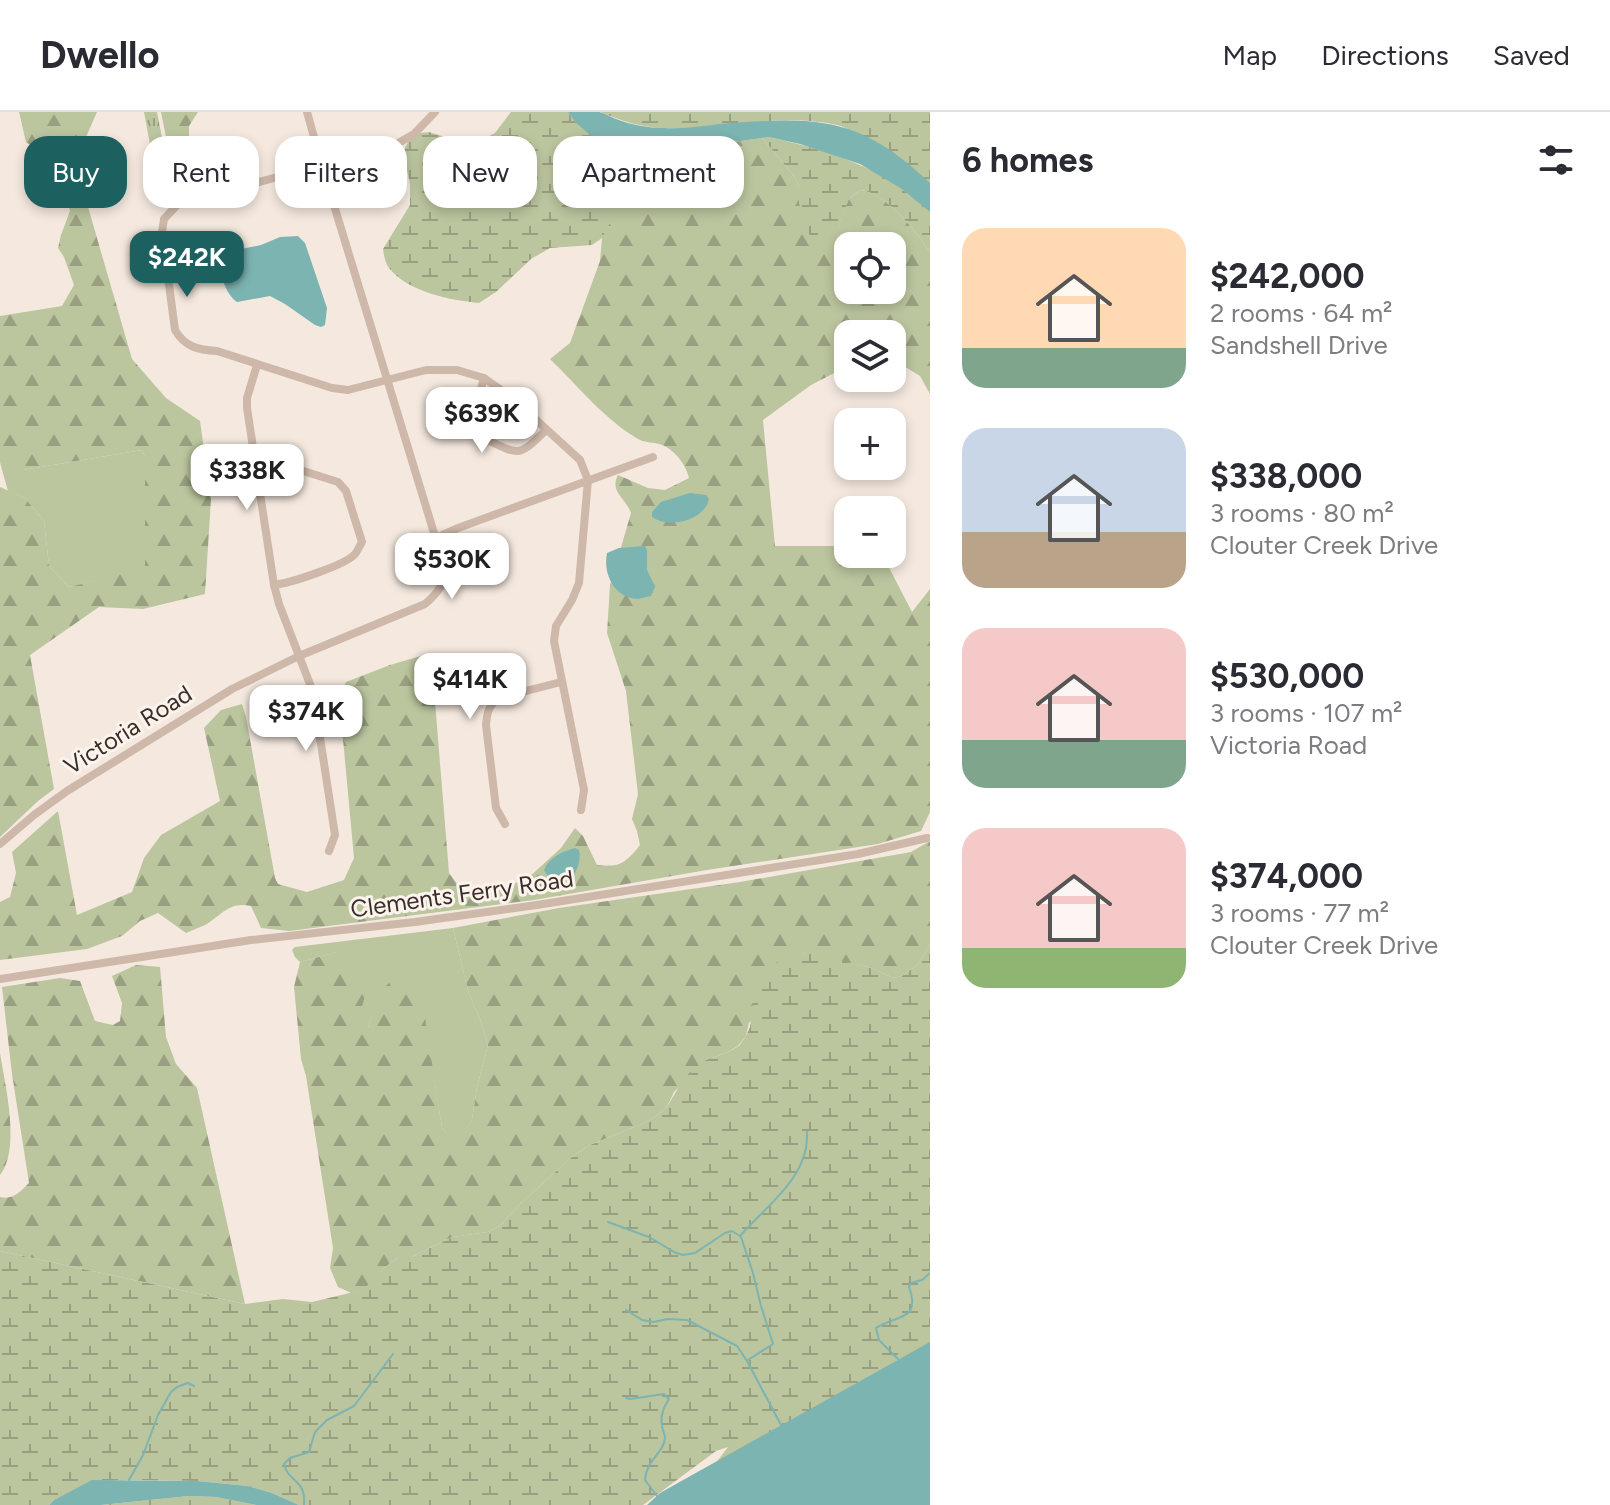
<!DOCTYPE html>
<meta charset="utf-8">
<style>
:root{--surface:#fff;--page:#f7f7f7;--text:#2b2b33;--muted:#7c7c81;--line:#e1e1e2;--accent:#1c6060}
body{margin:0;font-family:Figtree,sans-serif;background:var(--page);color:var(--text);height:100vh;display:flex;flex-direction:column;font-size:30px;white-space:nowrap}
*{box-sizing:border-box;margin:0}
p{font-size:26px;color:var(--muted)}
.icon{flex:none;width:44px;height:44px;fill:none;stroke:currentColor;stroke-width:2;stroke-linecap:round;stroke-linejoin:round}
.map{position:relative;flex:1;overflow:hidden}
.panel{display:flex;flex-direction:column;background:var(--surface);width:680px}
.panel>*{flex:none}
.banner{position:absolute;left:24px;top:24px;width:760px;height:72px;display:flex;gap:16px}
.fabs{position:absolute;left:834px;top:120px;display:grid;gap:16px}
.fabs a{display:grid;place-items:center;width:72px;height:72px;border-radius:16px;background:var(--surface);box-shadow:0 4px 12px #0003;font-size:40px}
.price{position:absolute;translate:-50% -68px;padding:0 18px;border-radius:16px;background:#fff;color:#222;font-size:26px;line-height:52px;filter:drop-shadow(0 2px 4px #0008)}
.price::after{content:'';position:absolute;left:50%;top:48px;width:24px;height:18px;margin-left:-12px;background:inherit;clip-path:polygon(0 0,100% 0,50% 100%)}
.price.selected{background:var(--accent);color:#fff}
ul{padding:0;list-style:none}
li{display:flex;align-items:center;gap:24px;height:200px;padding:0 32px}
li span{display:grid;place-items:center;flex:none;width:224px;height:160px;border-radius:24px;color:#555}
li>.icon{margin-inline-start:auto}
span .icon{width:96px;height:96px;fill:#fffc;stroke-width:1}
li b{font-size:34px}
h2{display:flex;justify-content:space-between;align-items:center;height:96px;padding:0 32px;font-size:34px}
.chip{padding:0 28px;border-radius:24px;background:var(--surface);box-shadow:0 4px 12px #0003;font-size:28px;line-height:72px}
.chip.selected{background:var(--accent);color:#fff}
header{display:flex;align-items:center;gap:48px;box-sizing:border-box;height:112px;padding:0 40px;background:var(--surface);border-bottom:2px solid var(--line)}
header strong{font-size:38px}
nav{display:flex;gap:44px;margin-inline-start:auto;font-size:28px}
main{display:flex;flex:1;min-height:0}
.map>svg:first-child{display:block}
.grass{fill:#bbc59e}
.forest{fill:url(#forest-firs);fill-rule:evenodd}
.wetland{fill:url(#wetland-marsh)}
.park{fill:url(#park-tufts)}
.water{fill:#7cb4b2}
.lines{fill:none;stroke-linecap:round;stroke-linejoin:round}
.stream{stroke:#7cb4b2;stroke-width:2}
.minor{stroke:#ceb8aa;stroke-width:8}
.labels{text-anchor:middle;stroke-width:6;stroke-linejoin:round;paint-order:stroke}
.street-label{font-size:24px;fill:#3b2e2a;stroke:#fbf4ed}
</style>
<header>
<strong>Dwello</strong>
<nav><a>Map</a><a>Directions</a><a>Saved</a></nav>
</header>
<main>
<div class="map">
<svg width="930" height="1393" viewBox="0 0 930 1393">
<defs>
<pattern id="forest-firs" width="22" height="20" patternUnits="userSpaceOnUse" patternTransform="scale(2)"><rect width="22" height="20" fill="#bbc59e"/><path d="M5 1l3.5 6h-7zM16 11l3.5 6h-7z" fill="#99a081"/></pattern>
<pattern id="wetland-marsh" width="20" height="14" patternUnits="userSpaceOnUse" patternTransform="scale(2)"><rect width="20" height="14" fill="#bbc59e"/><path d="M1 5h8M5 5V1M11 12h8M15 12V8" fill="none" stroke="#99a081"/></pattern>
<pattern id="park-tufts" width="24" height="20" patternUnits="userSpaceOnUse" patternTransform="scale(2)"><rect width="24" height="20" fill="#bbc59e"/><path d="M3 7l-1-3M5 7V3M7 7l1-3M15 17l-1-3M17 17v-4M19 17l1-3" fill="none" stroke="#99a081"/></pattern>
</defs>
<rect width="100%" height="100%" fill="#f5e9df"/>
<!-- grass -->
<g class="grass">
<path d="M 142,338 L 145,345 L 145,457 L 69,475 L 49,454 L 44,409 L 25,386 L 8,379 L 2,358 L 23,358 Z"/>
<path d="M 453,816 L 468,879 L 480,907 L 488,933 L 477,975 L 472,1008 L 457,1034 L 442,1016 L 434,966 L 405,856 L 380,881 L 368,916 L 355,916 L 337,840 L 300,850 L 295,845 L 292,838 L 295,835 Z"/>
</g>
<!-- forest -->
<g class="forest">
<path d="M 19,0 L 97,0 L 75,50 L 132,247 L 166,286 L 200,309 L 211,387 L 205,482 L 143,497 L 99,495 L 30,543 L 54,677 L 38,689 L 0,725 L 0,375 L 25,386 L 44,409 L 49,454 L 69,475 L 145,456 L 145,345 L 142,338 L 23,358 L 2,358 L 0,350 L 0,204 L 62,194 L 74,173 L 64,145 L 58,136 L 61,123 L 70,99 L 64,78 L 46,44 L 26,30 Z"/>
<path d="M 161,0 L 198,0 L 189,14 L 189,36 C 181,45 175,49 163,47 L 162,43 L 167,41 L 167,30 Z"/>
<path d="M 762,26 L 794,64 L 799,75 L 799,91 L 838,116 L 848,88 L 860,78 C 886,80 916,120 930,140 L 930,282 L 920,264 L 892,247 L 892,222 L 848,222 L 848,254 L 811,273 L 763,308 L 775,434 L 848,434 L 848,442 L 882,442 L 912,500 L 930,477 L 930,700 L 921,719 L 878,732 L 707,758 L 534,788 L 289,819 L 261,816 L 251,794 C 229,789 222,803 205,813 C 199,816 192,818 186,821 L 158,801 L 140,809 L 122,824 L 87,837 L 0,848 L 0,790 L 10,785 L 16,761 L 12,740 L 58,699 L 77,803 L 132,780 L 144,746 L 161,723 L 220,689 L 204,616 L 221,598 L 242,592 L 246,605 L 275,766 L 278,772 L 307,780 L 344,768 L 354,746 L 339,584 L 346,570 L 390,553 L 431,541 L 449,761 L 458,773 L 482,782 L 527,767 L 561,736 L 575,716 L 583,724 L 597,753 C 619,756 626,751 640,733 L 637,719 L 632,707 L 638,682 L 626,579 L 607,521 L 610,473 L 631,401 C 626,386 609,380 618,363 L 648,376 L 665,378 L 689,366 C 686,353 675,338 662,333 C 654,330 645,331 638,327 C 604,307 578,274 550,247 L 570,231 L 600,149 L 602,126 L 609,111 L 635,90 L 656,78 L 674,58 L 687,32 L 733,30 ZM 848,134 L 892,134 L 892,178 L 848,178 Z"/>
<path d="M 930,729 L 930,833 L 918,852 L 904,863 L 894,866 L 868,855 L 801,841 L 749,911 L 746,924 L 738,934 L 726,941 L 706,948 L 674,980 L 667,995 L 656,1004 L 642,1012 L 590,1033 L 573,1044 L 521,1091 L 501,1113 L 488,1120 L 452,1125 L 412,1145 L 399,1145 L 384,1156 L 376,1167 L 363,1178 L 351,1181 L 338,1175 L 330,1156 L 333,1136 L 306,964 L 301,947 L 294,875 L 300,850 L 337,840 L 352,854 L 365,884 L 356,916 L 368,916 L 379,881 L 405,855 L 424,899 L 442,1016 L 457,1033 L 472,1008 L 477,975 L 488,933 L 480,907 L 468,879 L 453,816 L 559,796 L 740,770 L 911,740 Z"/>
<path d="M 136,853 L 160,855 L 166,925 L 176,952 L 197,976 L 245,1192 L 0,1139 L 0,1085 C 13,1088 20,1080 29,1071 L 12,962 L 2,875 L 60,866 L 80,869 L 95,909 L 113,913 L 120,909 L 122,891 L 112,864 Z"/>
<path d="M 0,941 C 5,973 21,1037 0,1063 Z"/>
</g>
<!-- wetland -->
<g class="wetland">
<path d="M 511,0 L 568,0 C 594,38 646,36 687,32 L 668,68 L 610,111 L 602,126 L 592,133 L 550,136 L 531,147 L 496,180 L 479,191 C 450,188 408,180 389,156 C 385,151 384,143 383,137 L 410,93 L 410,72 L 403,40 L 412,22 L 429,20 L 448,26 L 478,30 L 495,21 Z"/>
<path d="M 601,0 L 930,0 L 930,72 C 910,53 887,41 864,27 C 856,22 846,15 837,13 C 781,0 722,18 666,16 C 643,16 621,9 601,0 Z"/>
<path d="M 769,25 C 827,38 887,56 930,100 L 930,140 C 916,120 886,80 860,78 L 849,87 L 838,116 L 830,127 L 816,132 L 805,116 L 799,91 L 799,75 L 794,64 L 762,26 Z"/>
<path d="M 930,833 L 930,1264 L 709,1360 L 728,1335 L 716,1339 L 643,1393 L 299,1393 L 272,1381 L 248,1374 L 197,1369 L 129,1368 L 92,1369 L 54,1388 L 49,1393 L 0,1393 L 0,1139 L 245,1192 L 283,1187 L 312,1190 L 362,1178 L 375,1167 L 384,1156 L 399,1145 L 412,1145 L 452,1125 L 488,1120 L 501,1113 L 521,1091 L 573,1044 L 590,1033 L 642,1012 L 656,1004 L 667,995 L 684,966 L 695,956 L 706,948 L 726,941 L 739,934 L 746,924 L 750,915 L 753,889 L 761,868 L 772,854 L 785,844 L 801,841 L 817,843 L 868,855 L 894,866 L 904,863 L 918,852 Z"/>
<path d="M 189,1384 L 216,1385 L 256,1393 L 101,1393 Z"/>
</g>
<!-- park -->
<path class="park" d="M 144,0 L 157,0 L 164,36 L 151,38 Z"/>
<!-- water -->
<g class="water">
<path d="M 568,0 C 578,0 589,0 599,0 C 605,1 611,5 616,7 C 631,13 649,16 665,16 C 683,17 702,14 720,12 C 815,5 857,2 930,71 L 930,100 L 902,77 L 860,52 L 800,32 L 769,25 L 733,30 L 659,34 L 617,32 L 604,29 L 589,22 L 576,11 Z"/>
<path d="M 298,124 L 305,131 L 327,196 L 325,213 L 321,215 L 315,213 L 285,192 L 270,184 L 237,190 C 224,181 215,153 226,140 L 261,133 L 280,125 Z"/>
<path d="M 690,381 L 706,383 L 709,387 C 704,409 669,417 652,405 L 652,400 L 661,390 Z"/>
<path d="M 645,434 L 647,438 L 647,458 L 655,475 L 651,484 C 649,484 639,487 637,487 C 613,485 603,461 607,441 L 619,436 Z"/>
<path d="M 575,736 L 579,738 C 581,748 578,755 574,763 L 562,765 L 547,763 L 544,758 C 549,745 562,740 575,736 Z"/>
<path d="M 930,1230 L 930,1393 L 647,1393 L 660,1381 Z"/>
<path d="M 92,1368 L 197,1369 L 248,1374 L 272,1381 L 299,1393 L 256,1393 L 216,1385 L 189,1384 L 101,1393 L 49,1393 L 54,1388 Z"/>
</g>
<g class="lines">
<!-- stream -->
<g class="stream">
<path d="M 608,1110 L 649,1125 L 674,1140 L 683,1143 L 695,1141 L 725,1121 L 732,1119 L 740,1124"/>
<path d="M 741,1123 C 767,1093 810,1064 807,1020"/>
<path d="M 741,1125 L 753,1161 L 761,1194 L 773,1232 L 748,1248"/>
<path d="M 626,1198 L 642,1208 L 654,1210 L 667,1207 L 687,1208 L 737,1234 L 747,1249 L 781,1313"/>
<path d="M 898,1247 L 879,1228 L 876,1216 C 898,1202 921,1209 909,1175 L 911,1171 L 922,1168 L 930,1161"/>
<path d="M 626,1286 L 630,1287 L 664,1282 L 669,1287 C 664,1295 660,1303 662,1313 C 662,1318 665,1321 665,1326 C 664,1341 646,1348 645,1368 L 657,1384"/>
<path d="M 129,1368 L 143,1343 L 158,1303 L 171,1280 L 177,1275 L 188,1271 L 194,1274"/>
<path d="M 304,1393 C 306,1366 289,1372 284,1352 L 290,1346 L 309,1340 L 315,1320 L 327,1308 L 354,1294 L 393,1242"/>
</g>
<!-- minor -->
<g class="minor">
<path d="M 435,0 L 414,22 L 395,33 L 178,92 L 164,107 L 162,120 L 175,218 C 185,235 198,238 217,239 L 332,276 L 348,278 L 426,258 L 457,258 L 484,266 L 511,285 L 580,348 L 588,368 L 579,471 L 572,488 L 556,514 L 554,529 L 584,678 L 581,698"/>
<path d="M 232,77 L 224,44 L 227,39 L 239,35 L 244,39 L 253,71"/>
<path d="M 257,253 L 247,286 L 247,296 L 274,473 L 279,492 L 313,580 L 335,723 L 329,739"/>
<path d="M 484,266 L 478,287 L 488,328 C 521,345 520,343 546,318"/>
<path d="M 257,360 L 294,356 L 338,370 L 346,379 L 362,430 C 360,433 357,440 355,442 C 346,453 290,471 274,473"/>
<path d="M 436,426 L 458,416 L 653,345"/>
<path d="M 505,712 L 496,696 L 486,613 C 487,601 488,594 499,586 L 561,570"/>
<path d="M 0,732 L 34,703 L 67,679 L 232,577 L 299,544 L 425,492 C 455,467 444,454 434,421 L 322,54 L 307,0"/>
<path d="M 0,867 L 251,828 L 415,810 L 537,793 L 858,742 L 927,726"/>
</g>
</g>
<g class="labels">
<!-- street labels -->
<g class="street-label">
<text transform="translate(128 618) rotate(-32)" y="8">Victoria Road</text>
<text transform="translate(462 782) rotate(-8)" y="8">Clements Ferry Road</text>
</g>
</g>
</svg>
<div class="fabs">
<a><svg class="icon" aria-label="locate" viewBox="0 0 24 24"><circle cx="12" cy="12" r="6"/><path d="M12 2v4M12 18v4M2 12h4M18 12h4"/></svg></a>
<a><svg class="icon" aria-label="layers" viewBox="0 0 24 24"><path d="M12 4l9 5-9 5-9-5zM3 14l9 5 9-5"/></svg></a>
<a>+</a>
<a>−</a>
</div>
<b class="price selected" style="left:187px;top:187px">$242K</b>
<b class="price" style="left:482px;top:343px">$639K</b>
<b class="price" style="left:247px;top:400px">$338K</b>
<b class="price" style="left:452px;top:489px">$530K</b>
<b class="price" style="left:470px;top:609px">$414K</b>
<b class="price" style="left:306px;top:641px">$374K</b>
<div class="banner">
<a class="chip selected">Buy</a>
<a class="chip">Rent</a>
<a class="chip">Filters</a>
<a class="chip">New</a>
<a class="chip">Apartment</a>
</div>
</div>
<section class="panel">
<h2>6 homes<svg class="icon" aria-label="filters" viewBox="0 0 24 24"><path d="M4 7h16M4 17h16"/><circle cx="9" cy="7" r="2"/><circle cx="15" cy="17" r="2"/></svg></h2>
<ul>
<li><span style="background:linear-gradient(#ffd9b3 75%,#7fa58c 0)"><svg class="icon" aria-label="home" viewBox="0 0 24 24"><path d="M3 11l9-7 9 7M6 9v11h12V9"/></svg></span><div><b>$242,000</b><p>2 rooms · 64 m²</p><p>Sandshell Drive</p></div></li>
<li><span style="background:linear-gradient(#c9d6e8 65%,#b9a48a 0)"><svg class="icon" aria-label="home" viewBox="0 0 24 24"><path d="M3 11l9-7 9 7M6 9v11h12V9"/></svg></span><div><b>$338,000</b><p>3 rooms · 80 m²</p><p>Clouter Creek Drive</p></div></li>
<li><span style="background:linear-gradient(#f6c9c9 70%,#7fa58c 0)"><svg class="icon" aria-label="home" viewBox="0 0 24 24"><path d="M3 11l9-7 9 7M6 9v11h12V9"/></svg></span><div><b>$530,000</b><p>3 rooms · 107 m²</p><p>Victoria Road</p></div></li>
<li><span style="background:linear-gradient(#f6c9c9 75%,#8fb573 0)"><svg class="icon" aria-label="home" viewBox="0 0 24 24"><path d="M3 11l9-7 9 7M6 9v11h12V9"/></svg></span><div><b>$374,000</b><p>3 rooms · 77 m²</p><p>Clouter Creek Drive</p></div></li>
</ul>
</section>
</main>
